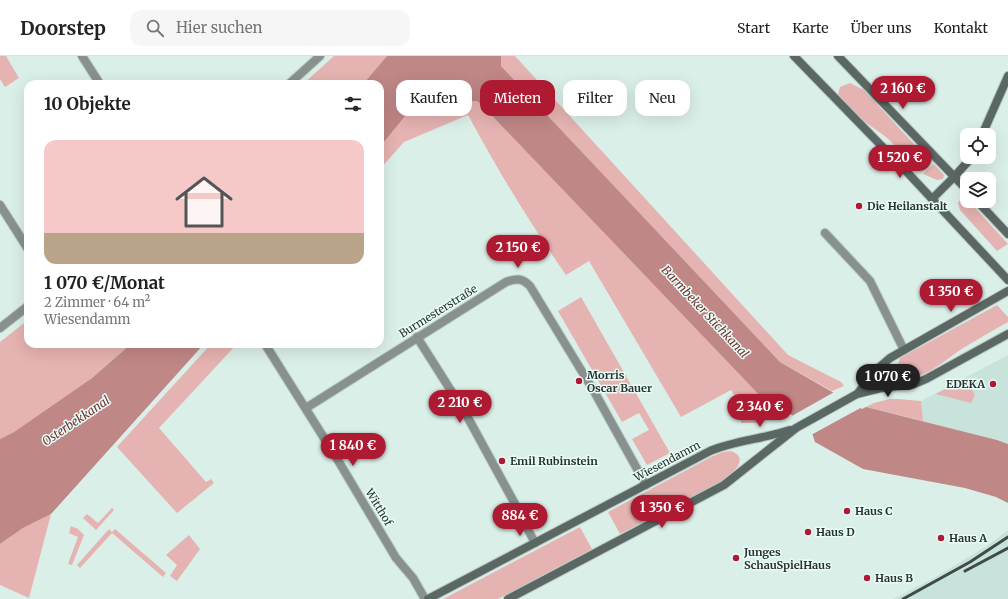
<!DOCTYPE html>
<html lang="de">
<meta charset="utf-8">
<style>
:root{--surface:#fff;--page:#f6f6f6;--text:#222;--muted:#767676;--line:#e0e0e0;--accent:#ae1a31}
body{margin:0;font-family:Merriweather,serif;background:var(--page);color:var(--text);height:100vh;display:flex;flex-direction:column;font-size:15px;white-space:nowrap}
*{box-sizing:border-box;margin:0}
p{font-size:13px;color:var(--muted)}
.icon{flex:none;width:22px;height:22px;fill:none;stroke:currentColor;stroke-width:2;stroke-linecap:round;stroke-linejoin:round}
.map{position:relative;flex:1;overflow:hidden}
.drawer{position:absolute;left:24px;top:24px;width:360px;height:268px;display:flex;flex-direction:column;background:var(--surface);border-radius:12px;box-shadow:0 4px 16px #0002}
.drawer>*{flex:none}
.banner{position:absolute;left:396px;top:24px;width:380px;height:36px;display:flex;gap:8px}
.fabs{position:absolute;left:960px;top:72px;display:grid;gap:8px}
.fabs a{display:grid;place-items:center;width:36px;height:36px;border-radius:8px;background:var(--surface);box-shadow:0 4px 16px #0002;font-size:20px}
.price{position:absolute;translate:-50% -34px;padding:0 9px;border-radius:14px;background:var(--accent);color:#fff;font-size:13px;line-height:26px;filter:drop-shadow(0 1px 2px #0008)}
.price::after{content:'';position:absolute;left:50%;top:24px;width:12px;height:9px;margin-left:-6px;background:inherit;clip-path:polygon(0 0,100% 0,50% 100%)}
.price.active{background:#222;color:#fff}
ul{padding:0;list-style:none}
li{display:grid;align-content:center;gap:8px;height:212px;padding:0 20px}
li span{display:grid;place-items:center;height:124px;border-radius:12px;color:#555}
li>.icon{margin-inline-start:auto}
span .icon{width:72px;height:72px;fill:#fffc;stroke-width:1}
li b{font-size:17px}
h2{display:flex;justify-content:space-between;align-items:center;height:48px;padding:0 20px;font-size:17px}
.chip{padding:0 14px;border-radius:12px;background:var(--surface);box-shadow:0 4px 16px #0002;font-size:14px;line-height:36px}
.chip.active{background:var(--accent);color:#fff}
header{display:flex;align-items:center;gap:24px;box-sizing:border-box;height:56px;padding:0 20px;background:var(--surface);border-bottom:1px solid var(--line)}
header strong{font-size:19px}
nav{display:flex;gap:22px;margin-inline-start:auto;font-size:14px}
.search{width:280px;height:36px;background:var(--page);display:flex;align-items:center;gap:10px;box-sizing:border-box;padding:0 14px;border-radius:12px;color:var(--muted);font-size:15px}
.map>svg:first-child{display:block}
.built{fill:#c7e3dc}
.green{fill:#e5b3b1}
.water{fill:#bf8786}
.pier{fill:#dbefe9}
.lines{fill:none;stroke-linecap:round;stroke-linejoin:round}
.street-tunnel{stroke:#b8c9c4;stroke-width:8;stroke-dasharray:8 4;stroke-linecap:butt}
.street-casing{stroke:#b8c9c4;stroke-width:10}
.secondary-casing{stroke:#b8c9c4;stroke-width:10}
.street{stroke:#88918e;stroke-width:8}
.secondary{stroke:#5b6763;stroke-width:8}
.rail{stroke:#404a47;stroke-width:3}
.poi-dot{fill:#ae1a31;stroke:#e8fdf7;stroke-width:1.5}
.labels{text-anchor:middle;stroke-width:3;stroke-linejoin:round;paint-order:stroke}
.poi-label{font-size:11px;font-weight:bold;fill:#2a3230;stroke:#e8fdf7;text-anchor:start}
.street-label{font-size:11px;fill:#2a3230;stroke:#e8fdf7}
.water-label{font-size:12px;font-style:italic;fill:#763033;stroke:#e8fdf7}
</style>
<header>
<strong>Doorstep</strong>
<div class="search"><svg class="icon" aria-label="search" viewBox="0 0 24 24"><circle cx="10" cy="10" r="6"/><path d="M15 15l6 6"/></svg>Hier suchen</div>
<nav><a>Start</a><a>Karte</a><a>Über uns</a><a>Kontakt</a></nav>
</header>
<div class="map">
<svg width="1008" height="543" viewBox="0 0 1008 543">
<rect width="100%" height="100%" fill="#dbefe9"/>
<!-- built -->
<g class="built">
<path d="M 1008,299 L 1008,388 L 997,384 L 923,365 L 921,345 Z"/>
<path d="M 1008,474 L 1008,543 L 893,543 L 932,523 L 987,490 Z"/>
</g>
<!-- green -->
<g class="green">
<path d="M 0,0 L 6,0 L 19,22 L 5,31 L 0,23 Z"/>
<path d="M 334,0 L 387,0 L 363,28 L 303,28 Z"/>
<path d="M 501,0 L 515,0 L 788,299 L 841,326 L 844,330 L 832,335 L 780,306 L 501,10 Z"/>
<path d="M 850,27 L 864,34 L 924,99 L 915,109 L 886,81 L 861,63 L 838,39 L 840,31 Z"/>
<path d="M 477,45 L 496,64 L 766,346 L 787,355 L 790,358 L 755,367 L 741,367 L 740,350 L 731,334 L 681,361 L 589,205 L 566,219 C 531,169 497,113 468,59 L 404,86 L 380,113 L 380,91 L 414,49 Z"/>
<path d="M 934,108 L 944,119 L 943,123 L 937,124 L 923,118 Z"/>
<path d="M 964,142 L 969,145 L 1008,188 L 997,195 L 960,154 L 958,147 L 960,144 Z"/>
<path d="M 581,241 L 670,397 L 647,409 L 632,383 L 649,374 L 639,357 L 622,366 L 558,255 Z"/>
<path d="M 997,249 L 1008,261 L 1008,266 C 992,275 976,284 960,294 C 950,301 913,332 901,319 C 896,313 898,308 900,302 Z"/>
<path d="M 28,264 L 28,288 L 131,288 L 92,322 L 14,376 L 0,383 L 0,286 Z"/>
<path d="M 211,288 L 237,288 L 159,372 L 206,426 L 211,423 L 214,427 L 177,457 L 117,391 Z"/>
<path d="M 966,322 L 975,339 L 971,347 L 936,338 Z"/>
<path d="M 890,343 L 898,343 L 921,345 L 923,365 L 866,351 L 874,347 Z"/>
<path d="M 731,395 C 750,402 733,417 724,424 L 620,478 L 608,456 L 711,401 L 723,396 Z"/>
<path d="M 112,452 L 114,454 L 96,474 L 83,462 L 87,458 L 98,467 Z"/>
<path d="M 51,458 L 29,542 L 0,529 L 0,488 L 23,472 Z"/>
<path d="M 71,470 L 78,473 L 84,479 L 72,509 L 68,508 L 78,481 L 69,477 Z"/>
<path d="M 580,471 L 592,493 L 498,543 L 443,543 Z"/>
<path d="M 109,473 L 112,476 L 115,473 L 166,517 L 163,521 L 112,477 L 80,512 L 77,509 Z"/>
<path d="M 189,479 L 200,493 L 177,525 L 170,520 L 177,509 L 166,499 Z"/>
</g>
<!-- water -->
<g class="water">
<path d="M 387,0 L 501,0 L 501,10 L 780,306 L 862,353 L 866,351 L 997,384 L 1008,388 L 1008,447 L 996,441 L 965,432 L 863,413 L 815,386 L 812,377 L 787,355 L 766,346 L 496,64 L 477,45 L 414,49 L 380,91 L 380,28 L 363,28 Z"/>
<path d="M 131,288 L 204,288 L 51,458 L 23,472 L 0,488 L 0,383 L 14,376 L 92,322 Z"/>
</g>
<!-- pier -->
<path class="pier" d="M 836,335 L 862,351 L 866,349 L 811,379 L 790,361 Z"/>
<g class="lines">
<!-- street-tunnel -->
<path class="street-tunnel" d="M 515,448 L 524,466"/>
<!-- street casing -->
<g class="street-casing">
<g id="street">
<path d="M 82,0 L 100,28"/>
<path d="M 289,28 L 320,0"/>
<path d="M 0,149 L 28,193"/>
<path d="M 825,177 L 870,225 L 904,294"/>
<path d="M 0,272 L 28,250"/>
<path d="M 417,281 L 467,360 L 515,448"/>
<path d="M 265,288 L 336,401 L 396,502 L 413,522 L 425,543"/>
<path d="M 306,352 L 506,226 C 516,222 522,222 530,230 L 595,337 L 646,429"/>
<path d="M 524,466 L 535,487"/>
</g>
</g>
<!-- secondary casing -->
<g class="secondary-casing">
<g id="secondary">
<path d="M 794,0 L 905,114 L 1008,224"/>
<path d="M 838,0 L 967,134"/>
<path d="M 982,79 L 1008,20"/>
<path d="M 932,143 L 954,121 L 972,101"/>
<path d="M 977,145 L 1008,178"/>
<path d="M 858,337 L 876,314 L 890,302 L 1008,235"/>
<path d="M 428,543 L 710,395 C 735,384 764,383 790,374"/>
<path d="M 508,543 L 724,429 L 796,372 L 857,338 L 881,332 L 914,328 L 926,323 L 1008,278"/>
</g>
</g>
<!-- street -->
<use href="#street" class="street"/>
<!-- secondary -->
<use href="#secondary" class="secondary"/>
<!-- rail -->
<g class="rail">
<path d="M 965,515 L 1008,492"/>
<path d="M 903,543 L 970,506 L 1008,481"/>
</g>
</g>
<!-- markers -->
<g class="poi-dot">
<circle cx="859" cy="150" r="4"/>
<circle cx="579" cy="325" r="4"/>
<circle cx="993" cy="328" r="4"/>
<circle cx="502" cy="405" r="4"/>
<circle cx="847" cy="455" r="4"/>
<circle cx="808" cy="476" r="4"/>
<circle cx="941" cy="482" r="4"/>
<circle cx="736" cy="502" r="4"/>
<circle cx="867" cy="522" r="4"/>
</g>
<g class="labels">
<!-- poi labels -->
<g class="poi-label">
<text x="867" y="154">Die Heilanstalt</text>
<text x="587" y="323">Morris<tspan x="587" dy="13">Oscar Bauer</tspan></text>
<text x="985" y="332" text-anchor="end">EDEKA</text>
<text x="510" y="409">Emil Rubinstein</text>
<text x="855" y="459">Haus C</text>
<text x="816" y="480">Haus D</text>
<text x="949" y="486">Haus A</text>
<text x="744" y="500">Junges<tspan x="744" dy="13">SchauSpielHaus</tspan></text>
<text x="875" y="526">Haus B</text>
</g>
<!-- street labels -->
<g class="street-label">
<text transform="translate(438 255) rotate(-32)" y="4">Burmesterstraße</text>
<text transform="translate(667 405) rotate(-28)" y="4">Wiesendamm</text>
<text transform="translate(379 451) rotate(59)" y="4">Witthof</text>
</g>
<!-- water labels -->
<g class="water-label">
<text transform="translate(705 256) rotate(47)" y="4">Barmbeker Stichkanal</text>
<text transform="translate(76 365) rotate(-34)" y="4">Osterbekkanal</text>
</g>
</g>
</svg>
<div class="fabs">
<a><svg class="icon" aria-label="locate" viewBox="0 0 24 24"><circle cx="12" cy="12" r="6"/><path d="M12 2v4M12 18v4M2 12h4M18 12h4"/></svg></a>
<a><svg class="icon" aria-label="layers" viewBox="0 0 24 24"><path d="M12 4l9 5-9 5-9-5zM3 14l9 5 9-5"/></svg></a>
</div>
<b class="price" style="left:903px;top:54px">2 160 €</b>
<b class="price" style="left:900px;top:123px">1 520 €</b>
<b class="price" style="left:518px;top:213px">2 150 €</b>
<b class="price" style="left:951px;top:257px">1 350 €</b>
<b class="price active" style="left:888px;top:342px">1 070 €</b>
<b class="price" style="left:460px;top:368px">2 210 €</b>
<b class="price" style="left:760px;top:372px">2 340 €</b>
<b class="price" style="left:353px;top:411px">1 840 €</b>
<b class="price" style="left:662px;top:473px">1 350 €</b>
<b class="price" style="left:520px;top:481px">884 €</b>
<div class="banner">
<a class="chip">Kaufen</a>
<a class="chip active">Mieten</a>
<a class="chip">Filter</a>
<a class="chip">Neu</a>
</div>
<section class="drawer">
<h2>10 Objekte<svg class="icon" aria-label="filters" viewBox="0 0 24 24"><path d="M4 7h16M4 17h16"/><circle cx="9" cy="7" r="2"/><circle cx="15" cy="17" r="2"/></svg></h2>
<ul>
<li><span style="background:linear-gradient(#f6c9c9 75%,#b9a48a 0)"><svg class="icon" aria-label="home" viewBox="0 0 24 24"><path d="M3 11l9-7 9 7M6 9v11h12V9"/></svg></span><div><b>1 070 €/Monat</b><p>2 Zimmer · 64 m²</p><p>Wiesendamm</p></div></li>
</ul>
</section>
</div>
